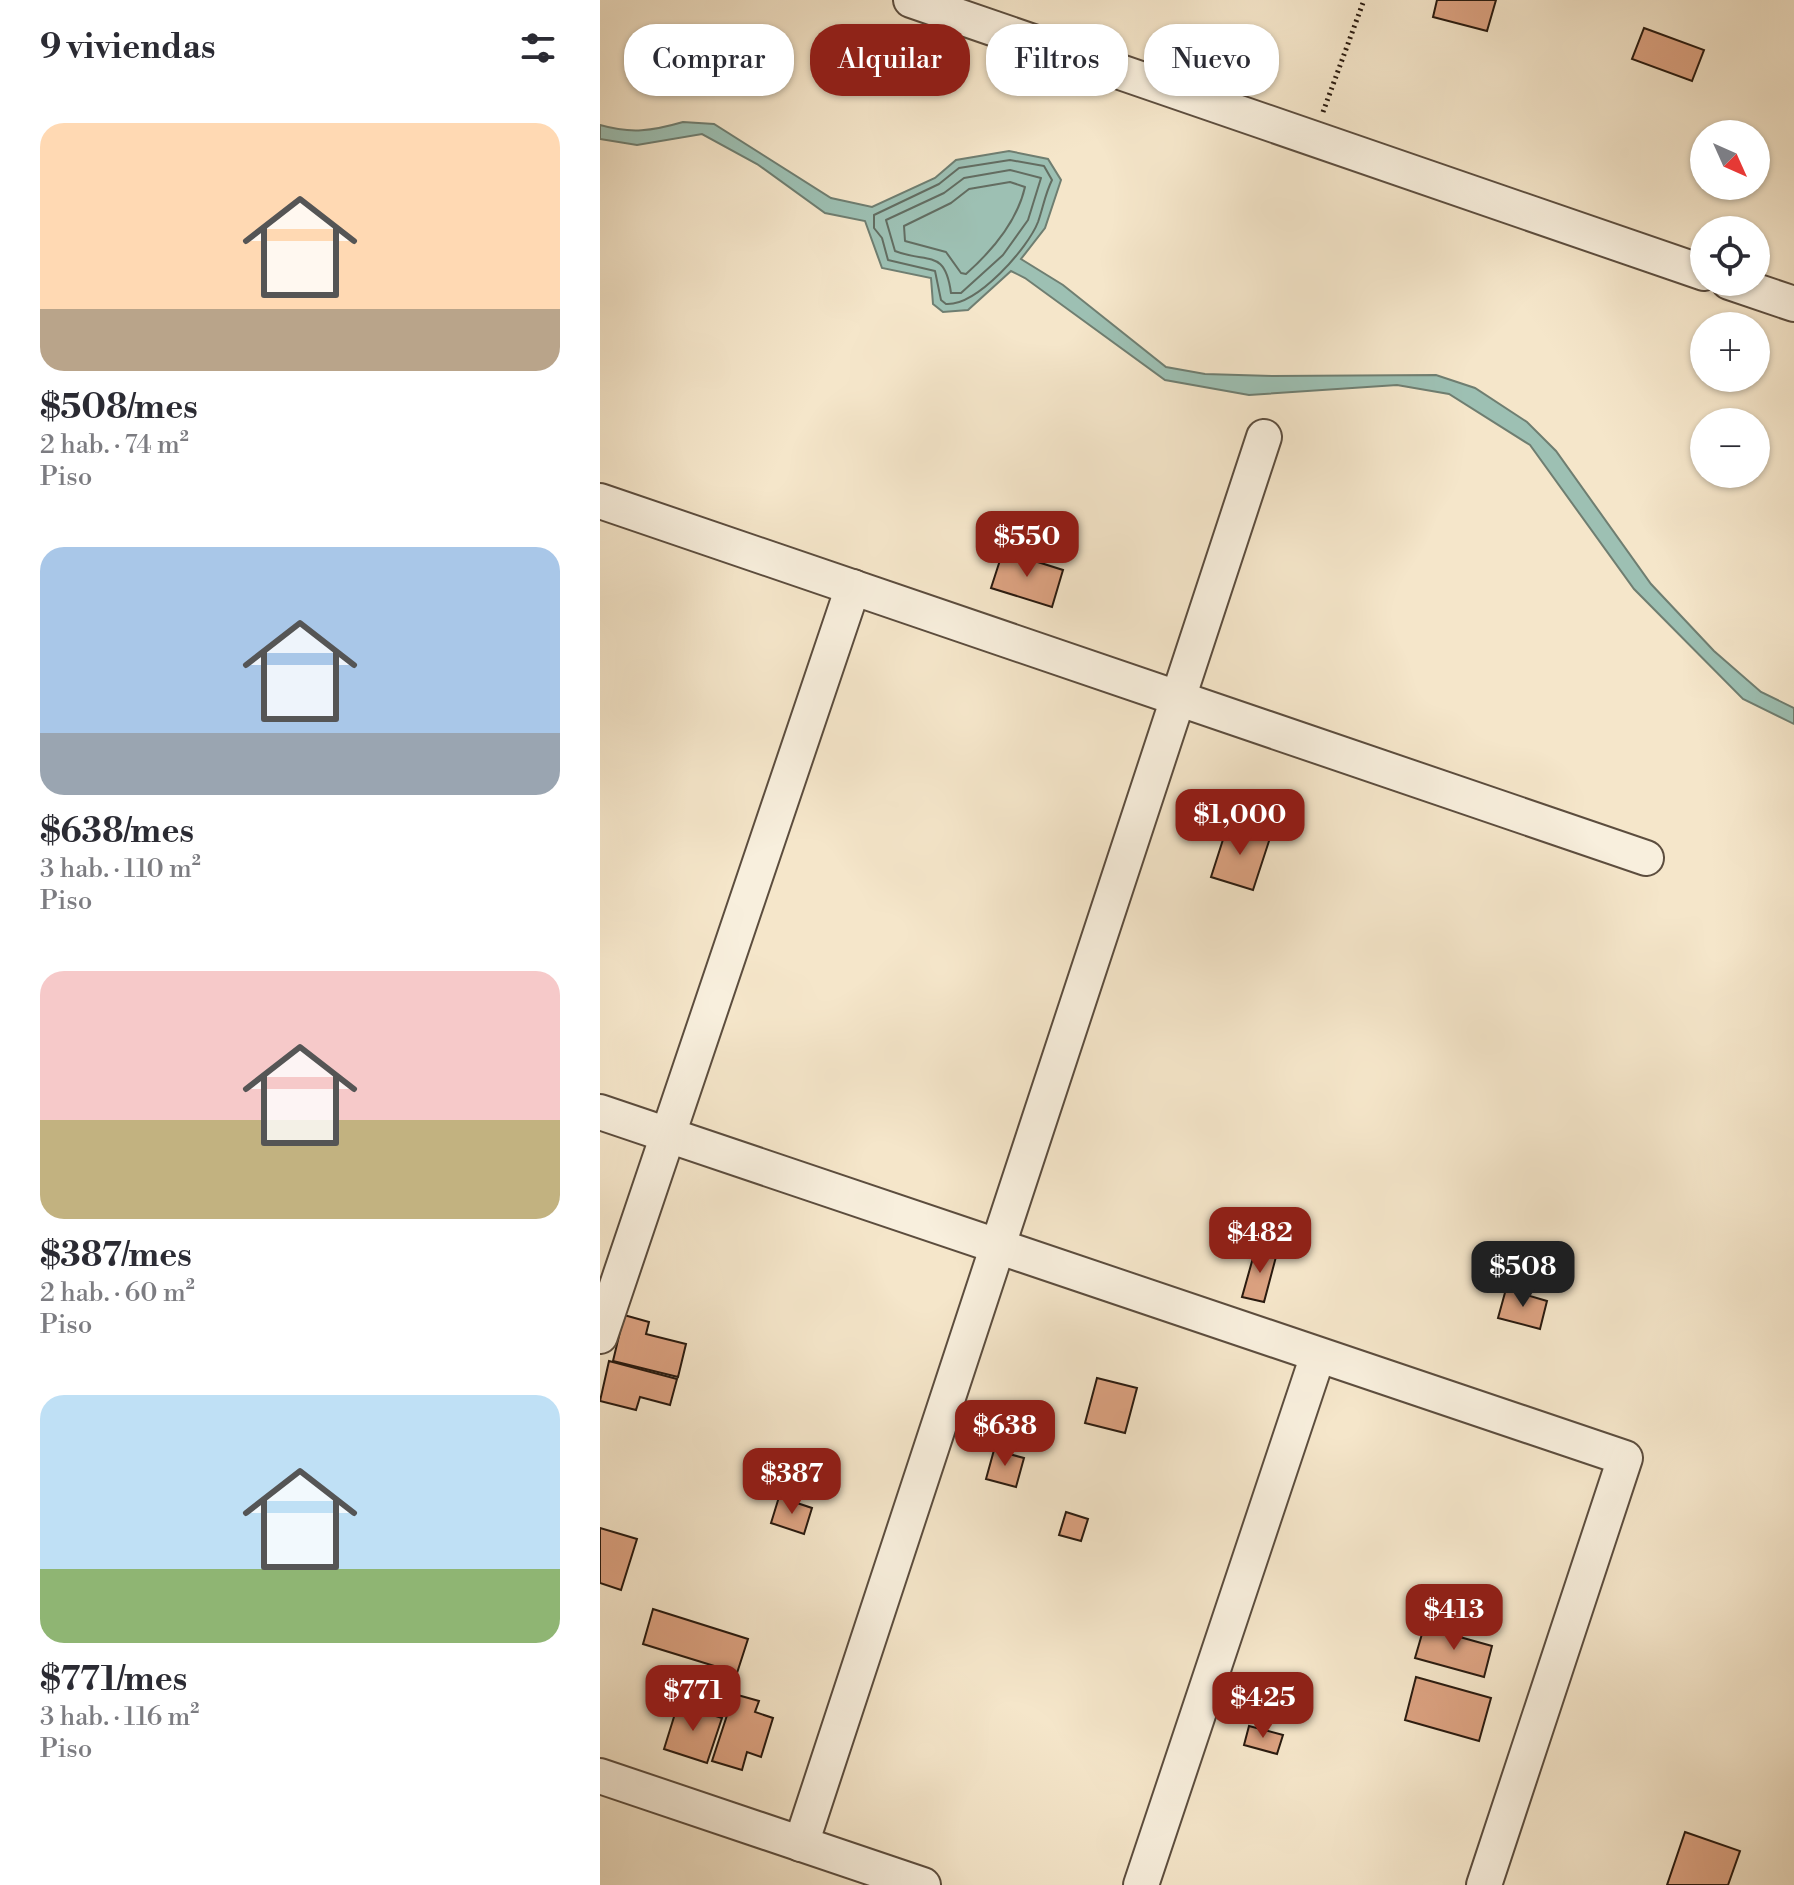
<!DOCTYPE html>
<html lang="es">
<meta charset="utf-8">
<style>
:root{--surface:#fff;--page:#f2f2f3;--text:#2b2b33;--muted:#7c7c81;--accent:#8f2418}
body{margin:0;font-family:"Libre Bodoni",serif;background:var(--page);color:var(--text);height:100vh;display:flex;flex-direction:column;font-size:30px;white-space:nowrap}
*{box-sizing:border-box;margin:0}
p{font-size:26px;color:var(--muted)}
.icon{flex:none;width:44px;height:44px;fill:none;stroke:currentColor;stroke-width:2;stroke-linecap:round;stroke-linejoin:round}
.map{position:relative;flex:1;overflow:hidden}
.sheet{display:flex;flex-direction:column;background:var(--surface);width:600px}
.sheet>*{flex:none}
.hud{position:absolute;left:24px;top:24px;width:760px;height:72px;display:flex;gap:16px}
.needle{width:52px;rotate:135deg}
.tools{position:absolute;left:1090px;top:120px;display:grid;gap:16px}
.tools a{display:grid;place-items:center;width:80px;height:80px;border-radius:50%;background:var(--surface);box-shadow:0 2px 6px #0004;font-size:40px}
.price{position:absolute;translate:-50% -68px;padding:0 18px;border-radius:16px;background:var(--accent);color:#fff;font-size:26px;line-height:52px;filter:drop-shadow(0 2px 4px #0008)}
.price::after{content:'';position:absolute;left:50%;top:48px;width:24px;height:18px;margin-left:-12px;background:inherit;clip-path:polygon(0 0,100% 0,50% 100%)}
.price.on{background:#222;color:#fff}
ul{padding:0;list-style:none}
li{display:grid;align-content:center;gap:16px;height:424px;padding:0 40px}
li span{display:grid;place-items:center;height:248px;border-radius:24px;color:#555}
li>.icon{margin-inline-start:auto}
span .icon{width:144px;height:144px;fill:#fffc;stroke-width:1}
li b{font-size:34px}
h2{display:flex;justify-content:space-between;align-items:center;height:96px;padding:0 40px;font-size:34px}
.pill{padding:0 28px;border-radius:32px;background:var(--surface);box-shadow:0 2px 6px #0004;font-size:28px;line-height:72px}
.pill.on{background:var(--accent);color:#fff}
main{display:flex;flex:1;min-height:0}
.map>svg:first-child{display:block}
.water{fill:#9dc0b3;stroke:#6f7e71;stroke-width:2}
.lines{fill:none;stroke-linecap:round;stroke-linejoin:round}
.shore{stroke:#636d61;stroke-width:2}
.building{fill:#dca281;stroke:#291a0f;stroke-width:2}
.minor-casing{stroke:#5c4d3e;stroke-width:38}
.path{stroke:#291a0f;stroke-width:5;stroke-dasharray:2 4;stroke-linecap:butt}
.minor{stroke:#f8efdd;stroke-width:34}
</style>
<main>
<section class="sheet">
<h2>9 viviendas<svg class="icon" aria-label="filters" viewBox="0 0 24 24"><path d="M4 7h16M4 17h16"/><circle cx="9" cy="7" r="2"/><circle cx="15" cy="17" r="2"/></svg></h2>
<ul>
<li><span style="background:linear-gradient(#ffd9b3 75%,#b9a48a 0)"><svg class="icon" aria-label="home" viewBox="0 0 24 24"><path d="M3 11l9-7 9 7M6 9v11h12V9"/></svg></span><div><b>$508/mes</b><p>2 hab. · 74 m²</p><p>Piso</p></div></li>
<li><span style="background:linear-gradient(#a9c7e8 75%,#9aa5b1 0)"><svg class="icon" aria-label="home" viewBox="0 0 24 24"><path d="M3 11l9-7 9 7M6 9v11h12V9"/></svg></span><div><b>$638/mes</b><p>3 hab. · 110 m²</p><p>Piso</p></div></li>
<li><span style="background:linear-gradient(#f6c9c9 60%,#c2b280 0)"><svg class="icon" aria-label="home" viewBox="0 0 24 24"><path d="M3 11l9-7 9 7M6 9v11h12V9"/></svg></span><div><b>$387/mes</b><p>2 hab. · 60 m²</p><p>Piso</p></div></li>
<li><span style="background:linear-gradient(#bfe0f5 70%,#8fb573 0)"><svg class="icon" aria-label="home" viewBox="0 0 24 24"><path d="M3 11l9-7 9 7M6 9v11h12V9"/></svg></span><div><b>$771/mes</b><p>3 hab. · 116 m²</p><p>Piso</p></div></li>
</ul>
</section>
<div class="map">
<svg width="1194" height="1885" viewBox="0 0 1194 1885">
<rect width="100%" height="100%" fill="#f5e6ca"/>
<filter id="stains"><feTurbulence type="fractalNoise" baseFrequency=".0025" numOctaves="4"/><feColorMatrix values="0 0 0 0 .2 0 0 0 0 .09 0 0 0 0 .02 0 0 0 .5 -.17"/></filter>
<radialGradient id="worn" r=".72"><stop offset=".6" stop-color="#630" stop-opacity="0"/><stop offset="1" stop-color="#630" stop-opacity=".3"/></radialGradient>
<!-- water -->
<path class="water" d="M 83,122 L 114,124 L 231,198 L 272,207 L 335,178 L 356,160 L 409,151 L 448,159 L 461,180 L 445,228 L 421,259 L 463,285 L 566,367 L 605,374 L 673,376 L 836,375 L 875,388 L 927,422 L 956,451 L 1051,584 L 1114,651 L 1161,692 L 1194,708 L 1194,724 L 1143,699 L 1034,589 L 930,445 L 849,394 L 797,385 L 649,395 L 565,380 L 425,278 L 411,271 L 368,310 L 343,312 L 333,304 L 331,278 L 282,268 L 265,221 L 225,213 L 157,164 L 102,134 L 37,145 L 0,139 L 0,125 C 31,134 52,131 83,122 Z"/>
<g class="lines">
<!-- shore -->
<g class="shore">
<path d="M 410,160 L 444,166 L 452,180 C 445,194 443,208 438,222 C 428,248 377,306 346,304 L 341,300 L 335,271 L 288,260 L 282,238 L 274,228 L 274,215 L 339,184 L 359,168 Z"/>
<path d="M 410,170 L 441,178 L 428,220 L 403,255 L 361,293 L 351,293 C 345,248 328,264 295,251 L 286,220 L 344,193 L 364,178 Z"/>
<path d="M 410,182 L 425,187 C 417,222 393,250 366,274 L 361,273 L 346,252 L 305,241 L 304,226 L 351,203 L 369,189 Z"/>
</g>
</g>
<!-- building -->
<g class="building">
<path d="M 837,0 L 896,0 L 887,31 L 833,17 Z"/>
<path d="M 1044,28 L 1104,50 L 1092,81 L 1032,59 Z"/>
<path d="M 403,551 L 463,570 L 452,607 L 391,588 Z"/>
<path d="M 628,824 L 670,838 L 653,890 L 611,877 Z"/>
<path d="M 656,1247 L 677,1253 L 664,1302 L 642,1297 Z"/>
<path d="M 906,1289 L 947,1301 L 940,1329 L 898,1318 Z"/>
<path d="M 24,1315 L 49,1322 L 46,1334 L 86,1344 L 78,1377 L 13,1361 Z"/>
<path d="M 9,1361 L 77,1379 L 70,1405 L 40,1397 L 36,1410 L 0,1401 Z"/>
<path d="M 497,1378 L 537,1388 L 525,1433 L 485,1423 Z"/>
<path d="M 394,1450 L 424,1458 L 416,1487 L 386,1479 Z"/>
<path d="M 179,1497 L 212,1508 L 204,1534 L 171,1523 Z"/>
<path d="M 466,1512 L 488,1519 L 481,1541 L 459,1535 Z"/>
<path d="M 0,1528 L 37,1539 L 21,1590 L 0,1583 Z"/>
<path d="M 53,1609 L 148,1639 L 137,1673 L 43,1644 Z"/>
<path d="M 824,1627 L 892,1646 L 884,1677 L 815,1658 Z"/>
<path d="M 816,1677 L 891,1698 L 879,1741 L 805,1720 Z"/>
<path d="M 134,1694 L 159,1701 L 155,1712 L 173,1718 L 161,1757 L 147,1752 L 142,1770 L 112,1761 Z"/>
<path d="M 78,1704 L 122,1718 L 107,1763 L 64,1749 Z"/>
<path d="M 649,1726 L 683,1735 L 677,1754 L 644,1745 Z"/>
<path d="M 1085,1832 L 1140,1851 L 1128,1885 L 1067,1885 Z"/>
</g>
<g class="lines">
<!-- minor casing -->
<g class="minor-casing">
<g id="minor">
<path d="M 311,0 L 1104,273"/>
<path d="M 1129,282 L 1194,304"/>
<path d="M 0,501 L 1046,858"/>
<path d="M 0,1112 L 1025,1458 L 884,1885"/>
<path d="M 0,1336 L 253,587"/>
<path d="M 0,1776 L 323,1885"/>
<path d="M 201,1844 L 664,437"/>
<path d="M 541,1885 L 718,1355"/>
</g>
</g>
<!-- path -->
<path class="path" d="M 723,112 L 764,0"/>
<!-- minor -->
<use href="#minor" class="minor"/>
</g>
<rect width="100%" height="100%" filter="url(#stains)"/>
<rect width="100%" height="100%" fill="url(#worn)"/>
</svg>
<div class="tools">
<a><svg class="needle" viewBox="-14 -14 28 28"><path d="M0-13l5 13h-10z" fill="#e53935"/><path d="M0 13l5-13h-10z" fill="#7c7c81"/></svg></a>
<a><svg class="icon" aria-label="locate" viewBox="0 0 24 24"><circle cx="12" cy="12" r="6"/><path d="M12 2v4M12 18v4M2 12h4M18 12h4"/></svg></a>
<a>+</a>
<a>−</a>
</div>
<b class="price" style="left:427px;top:579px">$550</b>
<b class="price" style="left:640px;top:857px">$1,000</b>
<b class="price" style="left:660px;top:1275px">$482</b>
<b class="price on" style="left:923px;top:1309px">$508</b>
<b class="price" style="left:405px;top:1468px">$638</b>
<b class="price" style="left:192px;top:1516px">$387</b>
<b class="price" style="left:854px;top:1652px">$413</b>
<b class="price" style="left:93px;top:1733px">$771</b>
<b class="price" style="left:663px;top:1740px">$425</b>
<div class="hud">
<a class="pill">Comprar</a>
<a class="pill on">Alquilar</a>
<a class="pill">Filtros</a>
<a class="pill">Nuevo</a>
</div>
</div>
</main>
